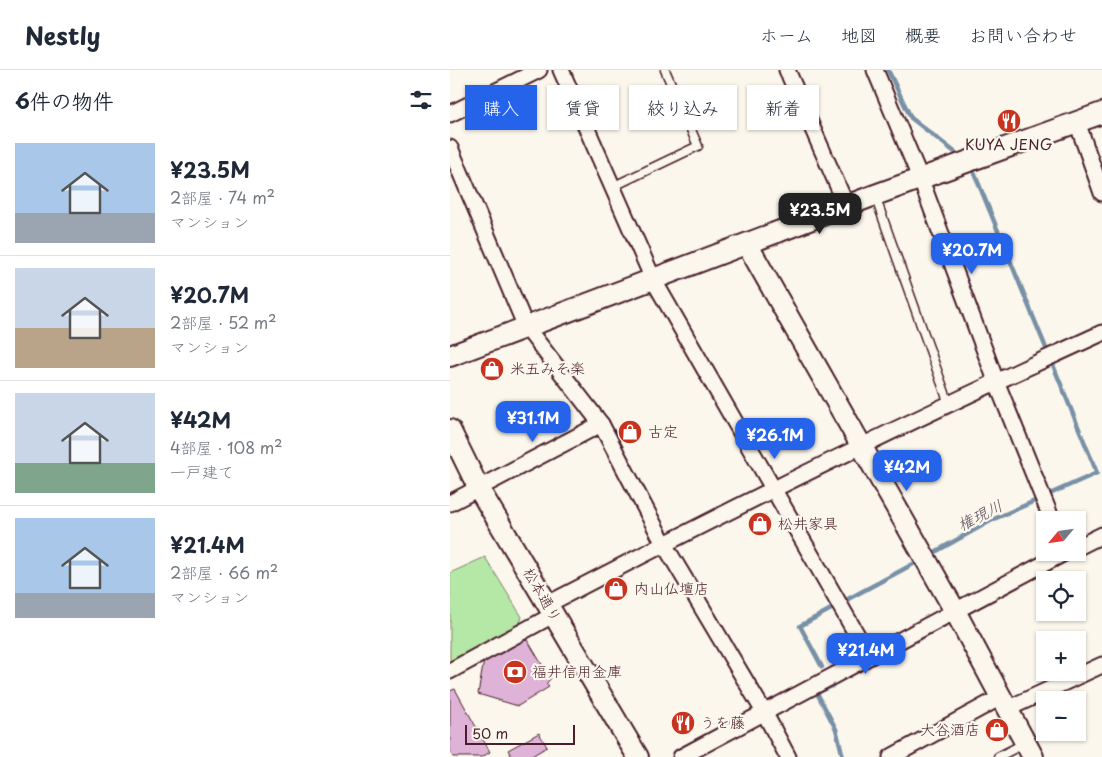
<!DOCTYPE html>
<html lang="ja">
<meta charset="utf-8">
<style>
:root{--surface:#fff;--page:#f2f2f3;--text:#1f2937;--muted:#747a83;--line:#e0e1e3;--accent:#2563eb}
body{margin:0;font-family:"Playpen Sans","Klee One",sans-serif;background:var(--page);color:var(--text);height:100vh;display:flex;flex-direction:column;font-size:19px;white-space:nowrap}
*{box-sizing:border-box;margin:0}
p{font-size:16px;color:var(--muted)}
.icon{flex:none;width:28px;height:28px;fill:none;stroke:currentColor;stroke-width:2;stroke-linecap:round;stroke-linejoin:round}
.map{position:relative;flex:1;overflow:hidden}
.drawer{display:flex;flex-direction:column;background:var(--surface);width:450px}
.drawer>*{flex:none}
.top-card{position:absolute;left:15px;top:15px;width:475px;height:45px;display:flex;gap:10px}
.needle{width:32px;rotate:241deg}
.fabs{position:absolute;left:586px;top:441px;display:grid;gap:10px}
.fabs a{display:grid;place-items:center;width:50px;height:50px;border-radius:0px;background:var(--surface);box-shadow:0 1px 4px #0004;font-size:25px}
.scale{position:absolute;left:15px;bottom:12px;width:110px;box-sizing:border-box;padding-left:5px;border:2px solid #4a1f2b;border-top:0;font-size:14px;line-height:18px;white-space:nowrap;color:#4a1f2b;-webkit-text-stroke:4px #fbf7ec;paint-order:stroke}
.price{position:absolute;translate:-50% -42px;padding:0 11px;border-radius:10px;background:var(--accent);color:#fff;font-size:16px;line-height:32px;filter:drop-shadow(0 1px 2px #0008)}
.price::after{content:'';position:absolute;left:50%;top:30px;width:15px;height:11px;margin-left:-8px;background:inherit;clip-path:polygon(0 0,100% 0,50% 100%)}
.price.active{background:#222;color:#fff}
ul{padding:0;list-style:none}
li{display:flex;align-items:center;gap:15px;height:125px;padding:0 15px}
li+li{border-top:1px solid var(--line)}
li span{display:grid;place-items:center;flex:none;width:140px;height:100px;border-radius:0px;color:#555}
li>.icon{margin-inline-start:auto}
span .icon{width:60px;height:60px;fill:#fffc;stroke-width:1}
li b{font-size:21px}
h2{display:flex;justify-content:space-between;align-items:center;height:60px;padding:0 15px;font-size:21px}
.pill{padding:0 18px;border-radius:0px;background:var(--surface);box-shadow:0 1px 4px #0004;font-size:18px;line-height:45px}
.pill.active{background:var(--accent);color:#fff}
header{display:flex;align-items:center;gap:30px;box-sizing:border-box;height:70px;padding:0 25px;background:var(--surface);border-bottom:1px solid var(--line)}
header strong{font-size:24px}
nav{display:flex;gap:28px;margin-inline-start:auto;font-size:18px}
main{display:flex;flex:1;min-height:0}
.map>svg:first-child{display:block}
.green{fill:#b5e7a7;stroke:#808369}
.lines{fill:none;stroke-linecap:round;stroke-linejoin:round}
.stream{stroke:#7890a6;stroke-width:4.5}
.building{fill:#dfb3d8;stroke:#4a1f2b}
.lane-casing{stroke:#4a1f2b;stroke-width:11}
.street-casing{stroke:#4a1f2b;stroke-width:19}
.secondary-casing{stroke:#4a1f2b;stroke-width:24}
.lane{stroke:#fbf7ec;stroke-width:8}
.street{stroke:#fbf7ec;stroke-width:15}
.secondary{stroke:#fbf7ec;stroke-width:20}
.labels{text-anchor:middle;stroke-width:4.5;stroke-linejoin:round;paint-order:stroke}
.poi-label{font-size:15px;fill:#4a1f2b;stroke:#fbf7ec;text-anchor:start}
.street-label{font-size:15px;fill:#4a1f2b;stroke:#fbf7ec}
.water-label{font-size:16px;font-style:italic;fill:#5d4e5e;stroke:#fbf7ec}
</style>
<header>
<strong>Nestly</strong>
<nav><a>ホーム</a><a>地図</a><a>概要</a><a>お問い合わせ</a></nav>
</header>
<main>
<section class="drawer">
<h2>6件の物件<svg class="icon" aria-label="filters" viewBox="0 0 24 24"><path d="M4 7h16M4 17h16"/><circle cx="9" cy="7" r="2"/><circle cx="15" cy="17" r="2"/></svg></h2>
<ul>
<li><span style="background:linear-gradient(#a9c7e8 70%,#9aa5b1 0)"><svg class="icon" aria-label="home" viewBox="0 0 24 24"><path d="M3 11l9-7 9 7M6 9v11h12V9"/></svg></span><div><b>¥23.5M</b><p>2部屋 · 74 m²</p><p>マンション</p></div></li>
<li><span style="background:linear-gradient(#c9d6e8 60%,#b9a48a 0)"><svg class="icon" aria-label="home" viewBox="0 0 24 24"><path d="M3 11l9-7 9 7M6 9v11h12V9"/></svg></span><div><b>¥20.7M</b><p>2部屋 · 52 m²</p><p>マンション</p></div></li>
<li><span style="background:linear-gradient(#c9d6e8 70%,#7fa58c 0)"><svg class="icon" aria-label="home" viewBox="0 0 24 24"><path d="M3 11l9-7 9 7M6 9v11h12V9"/></svg></span><div><b>¥42M</b><p>4部屋 · 108 m²</p><p>一戸建て</p></div></li>
<li><span style="background:linear-gradient(#a9c7e8 75%,#9aa5b1 0)"><svg class="icon" aria-label="home" viewBox="0 0 24 24"><path d="M3 11l9-7 9 7M6 9v11h12V9"/></svg></span><div><b>¥21.4M</b><p>2部屋 · 66 m²</p><p>マンション</p></div></li>
</ul>
</section>
<div class="map">
<svg width="652" height="687" viewBox="0 0 652 687">
<rect width="100%" height="100%" fill="#fbf7ec"/>
<filter id="ink" filterUnits="userSpaceOnUse"><feTurbulence type="fractalNoise" baseFrequency=".02" numOctaves="2"/><feDisplacementMap in="SourceGraphic" scale="10" xChannelSelector="R" yChannelSelector="G"/><feConvolveMatrix kernelMatrix="1 2 1 2 8 2 1 2 1" color-interpolation-filters="sRGB"/></filter>
<g filter="url(#ink)">
<!-- green -->
<path class="green" d="M 35,487 L 72,547 L 68,558 L 0,593 L 0,503 Z"/>
<g class="lines">
<!-- stream -->
<g class="stream">
<path d="M 438,0 L 461,48 L 506,83"/>
<path d="M 523,100 L 596,278"/>
<path d="M 602,423 L 647,403 L 603,295"/>
<path d="M 485,482 L 544,449 L 587,430"/>
<path d="M 398,529 L 467,492"/>
<path d="M 372,597 L 350,556 L 383,538"/>
<path d="M 382,616 L 367,623 L 386,659 L 393,687"/>
</g>
</g>
<!-- building -->
<g class="building">
<path d="M 70,569 L 78,571 L 97,603 L 96,605 L 100,606 L 101,608 L 96,614 L 99,617 L 68,636 L 28,624 L 34,590 Z"/>
<path d="M 5,619 L 40,682 L 32,687 L 3,687 L 0,681 L 0,621 Z"/>
<path d="M 89,663 L 97,677 L 80,687 L 62,687 L 58,680 Z"/>
</g>
<g class="lines">
<!-- lane casing -->
<g class="lane-casing">
<g id="lane">
<path d="M 162,117 L 248,76 L 215,0"/>
<path d="M 425,126 L 499,334"/>
<path d="M 548,687 L 575,673"/>
</g>
</g>
<!-- street casing -->
<g class="street-casing">
<g id="street">
<path d="M 111,0 L 203,209 L 419,586"/>
<path d="M 337,0 L 397,137"/>
<path d="M 425,0 L 471,110 L 546,311 L 602,450"/>
<path d="M 0,44 L 89,0"/>
<path d="M 627,52 L 652,123"/>
<path d="M 0,78 L 76,257 L 151,354 L 214,474 L 314,642 L 338,687"/>
<path d="M 0,433 L 151,354"/>
<path d="M 628,477 L 652,465"/>
<path d="M 98,534 C 280,439 465,348 652,263"/>
<path d="M 0,601 L 103,545"/>
<path d="M 557,639 L 652,595"/>
<path d="M 231,687 L 616,482"/>
<path d="M 441,687 L 551,627"/>
</g>
</g>
<!-- secondary casing -->
<g class="secondary-casing">
<g id="secondary">
<path d="M 297,174 L 505,541 L 583,687"/>
<path d="M 0,286 L 425,125 L 652,43"/>
<path d="M 0,360 L 29,419 L 188,687"/>
</g>
</g>
<!-- lane -->
<use href="#lane" class="lane"/>
<!-- street -->
<use href="#street" class="street"/>
<!-- secondary -->
<use href="#secondary" class="secondary"/>
</g>
</g>
<!-- icons -->
<defs>
<g id="restaurant-disc" transform="scale(1.25)"><circle r="9.5" fill="#c8321e" stroke="#fbf7ec"/><path d="M-5-6h1v4h1v-4h1v4h1v-4h1v5L-1.5 .5V6h-2V.5L-5-1ZM5-6V6H3V1.5H1.5Q1.5-4 5-6Z" fill="#fff"/></g>
<g id="shop-disc" transform="scale(1.25)"><circle r="9.5" fill="#c8321e" stroke="#fbf7ec"/><path d="M-5-2.5h2.3a2.7 3.5 0 0 1 5.4 0H5L5.5 6h-11ZM-1.5-2.5h3a1.5 2.3 0 0 0-3 0Z" fill="#fff"/></g>
<g id="bank-disc" transform="scale(1.25)"><circle r="9.5" fill="#c8321e" stroke="#fbf7ec"/><path d="M-6-4H6V4H-6ZM0-2.3a2.3 2.3 0 1 0 0 4.6a2.3 2.3 0 1 0 0-4.6Z" fill="#fff"/></g>
</defs>
<g fill-rule="evenodd">
<use href="#restaurant-disc" x="559" y="51"/>
<use href="#shop-disc" x="42" y="299"/>
<use href="#shop-disc" x="180" y="362"/>
<use href="#shop-disc" x="310" y="454"/>
<use href="#shop-disc" x="166" y="519"/>
<use href="#bank-disc" x="65" y="602"/>
<use href="#restaurant-disc" x="233" y="653"/>
<use href="#shop-disc" x="547" y="660"/>
</g>
<g class="labels">
<!-- poi labels -->
<g class="poi-label">
<text x="559" y="80" text-anchor="middle">KUYA JENG</text>
<text x="60" y="304">米五みそ楽</text>
<text x="198" y="367">古定</text>
<text x="328" y="459">松井家具</text>
<text x="184" y="524">内山仏壇店</text>
<text x="82" y="607">福井信用金庫</text>
<text x="250" y="658">うを藤</text>
<text x="530" y="665" text-anchor="end">大谷酒店</text>
</g>
<!-- street labels -->
<g class="street-label">
<text transform="translate(92 525) rotate(60)" y="5">松本通り</text>
</g>
<!-- water labels -->
<g class="water-label">
<text transform="translate(530 445) rotate(-27)" y="6">権現川</text>
</g>
</g>
</svg>
<div class="fabs">
<a><svg class="needle" viewBox="-14 -14 28 28"><path d="M0-13l5 13h-10z" fill="#e53935"/><path d="M0 13l5-13h-10z" fill="#747a83"/></svg></a>
<a><svg class="icon" aria-label="locate" viewBox="0 0 24 24"><circle cx="12" cy="12" r="6"/><path d="M12 2v4M12 18v4M2 12h4M18 12h4"/></svg></a>
<a>+</a>
<a>−</a>
</div>
<div class="scale">50 m</div>
<b class="price active" style="left:370px;top:165px">¥23.5M</b>
<b class="price" style="left:522px;top:205px">¥20.7M</b>
<b class="price" style="left:83px;top:373px">¥31.1M</b>
<b class="price" style="left:325px;top:390px">¥26.1M</b>
<b class="price" style="left:457px;top:422px">¥42M</b>
<b class="price" style="left:416px;top:605px">¥21.4M</b>
<div class="top-card">
<a class="pill active">購入</a>
<a class="pill">賃貸</a>
<a class="pill">絞り込み</a>
<a class="pill">新着</a>
</div>
</div>
</main>
